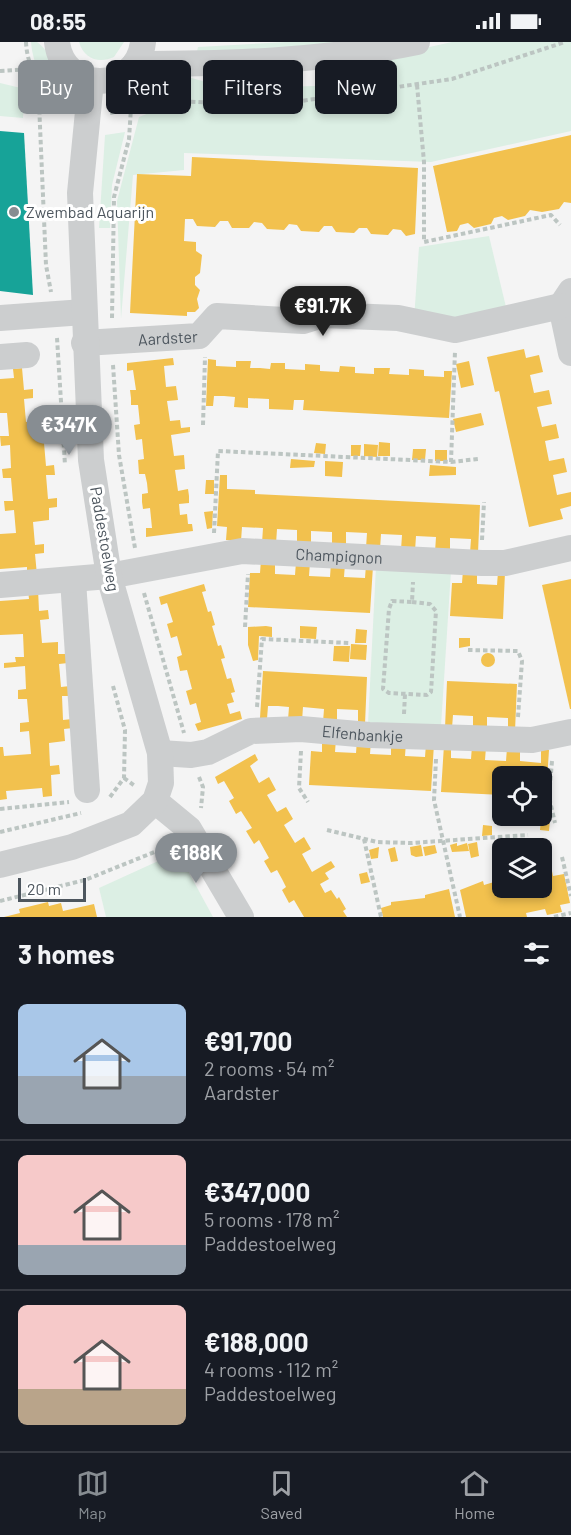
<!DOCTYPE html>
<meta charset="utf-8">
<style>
:root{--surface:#171b24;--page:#242831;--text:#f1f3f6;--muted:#9ea1a6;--line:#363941;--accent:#878d92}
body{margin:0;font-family:Barlow,sans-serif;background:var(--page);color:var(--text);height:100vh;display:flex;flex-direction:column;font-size:22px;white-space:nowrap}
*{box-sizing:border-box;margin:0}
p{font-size:20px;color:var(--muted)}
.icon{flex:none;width:33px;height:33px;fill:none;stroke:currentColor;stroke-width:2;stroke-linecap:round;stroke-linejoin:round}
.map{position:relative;height:875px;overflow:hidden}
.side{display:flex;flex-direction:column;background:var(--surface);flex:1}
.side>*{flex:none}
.banner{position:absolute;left:18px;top:18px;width:536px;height:54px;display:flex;gap:12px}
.buttons{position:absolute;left:492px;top:724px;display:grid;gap:12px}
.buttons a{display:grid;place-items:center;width:60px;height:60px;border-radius:9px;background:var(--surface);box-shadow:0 3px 9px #0003;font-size:30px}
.scale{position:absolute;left:18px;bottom:15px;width:68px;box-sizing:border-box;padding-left:6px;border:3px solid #4d565e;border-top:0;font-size:16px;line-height:21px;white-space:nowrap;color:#4d565e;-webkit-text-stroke:4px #fff;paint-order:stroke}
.price{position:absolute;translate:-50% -51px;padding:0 14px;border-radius:21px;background:var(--accent);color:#fff;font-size:20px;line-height:39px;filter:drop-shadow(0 2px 3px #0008)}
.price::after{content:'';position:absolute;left:50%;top:36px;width:18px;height:14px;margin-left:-9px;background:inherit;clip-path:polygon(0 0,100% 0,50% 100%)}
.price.selected{background:#222;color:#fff}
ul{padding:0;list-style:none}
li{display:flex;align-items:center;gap:18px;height:150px;padding:0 18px}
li+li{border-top:2px solid var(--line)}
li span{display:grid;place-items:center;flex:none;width:168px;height:120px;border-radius:9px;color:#555}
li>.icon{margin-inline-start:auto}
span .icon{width:72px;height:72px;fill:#fffc;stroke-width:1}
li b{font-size:26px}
h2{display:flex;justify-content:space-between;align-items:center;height:72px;padding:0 18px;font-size:26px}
.pill{padding:0 21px;border-radius:9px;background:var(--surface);box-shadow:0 3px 9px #0003;font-size:21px;line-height:54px}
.pill.selected{background:var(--accent);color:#fff}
.status{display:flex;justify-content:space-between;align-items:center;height:42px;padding:0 30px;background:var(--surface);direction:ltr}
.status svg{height:16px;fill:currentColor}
.menu{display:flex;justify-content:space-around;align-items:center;height:84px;border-top:2px solid var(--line);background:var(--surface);font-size:16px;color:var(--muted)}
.menu a{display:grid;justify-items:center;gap:3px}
.menu .selected{color:var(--accent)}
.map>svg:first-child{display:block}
.green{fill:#dcefe4}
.homes{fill:#f2c14e}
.public{fill:#17a398}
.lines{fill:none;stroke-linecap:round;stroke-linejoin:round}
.path{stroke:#bcc5c2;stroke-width:4;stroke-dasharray:4.5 3;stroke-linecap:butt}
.minor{stroke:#cccecf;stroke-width:26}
.poi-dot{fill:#878d92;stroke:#fff;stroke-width:2}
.labels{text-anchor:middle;stroke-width:6;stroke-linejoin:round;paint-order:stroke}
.poi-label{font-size:16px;fill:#4d565e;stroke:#fff;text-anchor:start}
.street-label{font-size:16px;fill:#4d565e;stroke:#fff}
</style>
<div class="status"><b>08:55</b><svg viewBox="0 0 49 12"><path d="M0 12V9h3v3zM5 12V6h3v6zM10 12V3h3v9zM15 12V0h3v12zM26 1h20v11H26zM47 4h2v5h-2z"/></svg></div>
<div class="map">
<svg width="571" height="875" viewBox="0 0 571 875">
<rect width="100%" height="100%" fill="#f4f4f4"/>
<!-- green -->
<g class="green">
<path d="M 31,0 L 37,0 C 50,10 71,40 66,57 C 44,46 33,24 31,0 Z"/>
<path d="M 79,0 L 124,0 L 114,15 C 99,22 84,17 79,0 Z"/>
<path d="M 286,0 L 377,0 L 196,14 L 198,5 Z"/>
<path d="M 452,0 L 571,0 L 571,89 L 431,120 L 184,111 L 184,128 L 133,133 L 121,277 L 117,159 L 139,75 C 164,65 175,59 188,35 L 227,46 L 315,44 L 326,28 Z"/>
<path d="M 148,32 L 160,35 C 148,51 130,65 109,66 C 113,48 132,37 148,32 Z"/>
<path d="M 0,41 L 25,47 L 23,76 L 0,74 Z"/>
<path d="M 125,90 L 112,143 L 110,186 L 99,186 L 105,93 Z"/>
<path d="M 489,194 L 506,265 L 444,279 L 414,278 L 419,205 Z"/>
<path d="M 376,524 L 451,529 L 441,684 L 368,682 Z"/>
<path d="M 167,815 L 181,816 L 213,875 L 106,875 L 99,846 Z"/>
</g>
<!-- homes -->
<g class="homes">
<path d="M 571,93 L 571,161 L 564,160 L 559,167 L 542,170 L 530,168 L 525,174 L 508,178 L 502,174 L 494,176 L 491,182 L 474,186 L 468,181 L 460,183 L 457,189 L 447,190 L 433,124 Z"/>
<path d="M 192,115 L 418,126 L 415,192 L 406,194 L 401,188 L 393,187 L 388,193 L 371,192 L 367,186 L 359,186 L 354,191 L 336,190 L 332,184 L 324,184 L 319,190 L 301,189 L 297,183 L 289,182 L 284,188 L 267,187 L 262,181 L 254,180 L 249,186 L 232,186 L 228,179 L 220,179 L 215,185 L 197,184 L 193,177 L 185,177 L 184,199 L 196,200 L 196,209 L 202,213 L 200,231 L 195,235 L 195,243 L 200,248 L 197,257 L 199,266 L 195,270 L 187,270 L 187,274 L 130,271 L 137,132 L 191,134 Z"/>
<path d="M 524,307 L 526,316 L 539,313 L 543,330 L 530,333 L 534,351 L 549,348 L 552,362 L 537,365 L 542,385 L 556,382 L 559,396 L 545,399 L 549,419 L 564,416 L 567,430 L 553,433 L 557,453 L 571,450 L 571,464 L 560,467 L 563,477 L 529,485 L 499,349 L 495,350 L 487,315 Z"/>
<path d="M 173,316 L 174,323 L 164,324 L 166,345 L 176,344 L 178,358 L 167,359 L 170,379 L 180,378 L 181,386 L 190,385 L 190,390 L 171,393 L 174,414 L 184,413 L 185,427 L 175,428 L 178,449 L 188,447 L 189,454 L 189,461 L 179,462 L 180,473 L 187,472 L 188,482 L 192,482 L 193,489 L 146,495 L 146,486 L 152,486 L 150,466 L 143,467 L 142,460 L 142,452 L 148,451 L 147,441 L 145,432 L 139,432 L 138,418 L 144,417 L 142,397 L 136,398 L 134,383 L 140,382 L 138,363 L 131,363 L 131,356 L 130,348 L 136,348 L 133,328 L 127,329 L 127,321 Z"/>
<path d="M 208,317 L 216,318 L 216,324 L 236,325 L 236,319 L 251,319 L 250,326 L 260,326 L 270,327 L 271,321 L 285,321 L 285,327 L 305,328 L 305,322 L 320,323 L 320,329 L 339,330 L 340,324 L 355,325 L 355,331 L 374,332 L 374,326 L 390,326 L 389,332 L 409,333 L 409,327 L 424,328 L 424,334 L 444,335 L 444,329 L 452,329 L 449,376 L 303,368 L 304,358 L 294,358 L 293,368 L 269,367 L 269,357 L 248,356 L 248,366 L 234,365 L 235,355 L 224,354 L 214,354 L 213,364 L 206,364 Z"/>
<path d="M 469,319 L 474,343 L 461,346 L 456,322 Z"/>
<path d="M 22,326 L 24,348 L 33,347 L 33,356 L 24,357 L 26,380 L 42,379 L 43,391 L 52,391 L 53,400 L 44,401 L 46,424 L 54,423 L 55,433 L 46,433 L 48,457 L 57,456 L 57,465 L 49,466 L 49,478 L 33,480 L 35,503 L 44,502 L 44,511 L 35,512 L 37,533 L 27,534 L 27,525 L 0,527 L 0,492 L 16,491 L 14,468 L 5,469 L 4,459 L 13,459 L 11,436 L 3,436 L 2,427 L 11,426 L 10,403 L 1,404 L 0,394 L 9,394 L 7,371 L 0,371 L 0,337 L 14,336 L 13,327 Z"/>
<path d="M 481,371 L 484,383 L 456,390 L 453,377 Z"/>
<path d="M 379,400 L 390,401 L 390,414 L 378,414 Z"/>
<path d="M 316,401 L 326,402 L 325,412 L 314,411 Z"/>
<path d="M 364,402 L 378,403 L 377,415 L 364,414 Z"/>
<path d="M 351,403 L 361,403 L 360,414 L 351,414 Z"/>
<path d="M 413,407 L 426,407 L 425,418 L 412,418 Z"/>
<rect x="435" y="408" width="12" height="11"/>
<path d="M 291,417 L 315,419 L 314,425 L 290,426 Z"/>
<path d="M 325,419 L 343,420 L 342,435 L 325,434 Z"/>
<path d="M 430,423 L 456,425 L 456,433 L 429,434 Z"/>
<path d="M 220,433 L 227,433 L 227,447 L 255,448 L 255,452 L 480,463 L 478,511 L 470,511 L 471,497 L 450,496 L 450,510 L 435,510 L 436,495 L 416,494 L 415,509 L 401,508 L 402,493 L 381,492 L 380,507 L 366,506 L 367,491 L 346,490 L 346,505 L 332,504 L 332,490 L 311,489 L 311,503 L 297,503 L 297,488 L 277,487 L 276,502 L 262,501 L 263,486 L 242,485 L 241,499 L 226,498 L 227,485 L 217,484 Z"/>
<path d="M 206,438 L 214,438 L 214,452 L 205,452 Z"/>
<path d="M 213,469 L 212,486 L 207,487 L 204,470 Z"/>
<path d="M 261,518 L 275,519 L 275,532 L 295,533 L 296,520 L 310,520 L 309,534 L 330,535 L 331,521 L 345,522 L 344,535 L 365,536 L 366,523 L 373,524 L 370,571 L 248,565 L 250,531 L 260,531 Z"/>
<path d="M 463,528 L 477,529 L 477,542 L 497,543 L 498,530 L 505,530 L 503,577 L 450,574 L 452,541 L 462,541 Z"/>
<path d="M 571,537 L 571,667 L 570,667 L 542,543 Z"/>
<path d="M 204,542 L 206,549 L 202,550 L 208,570 L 211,569 L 215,583 L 212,584 L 218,604 L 221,603 L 225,616 L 221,617 L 227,637 L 231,636 L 235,650 L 231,651 L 234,660 L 227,662 L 230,672 L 240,669 L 242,677 L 198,689 L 195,682 L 201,680 L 196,661 L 190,663 L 186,649 L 192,647 L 187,628 L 180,629 L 177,615 L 182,613 L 177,594 L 171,596 L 167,582 L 173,580 L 167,561 L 161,563 L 159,555 Z"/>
<path d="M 38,547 L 39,569 L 48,568 L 49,577 L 40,578 L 42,601 L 58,600 L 58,612 L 68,612 L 68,621 L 59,622 L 61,645 L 70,644 L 70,654 L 62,654 L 63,678 L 72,677 L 73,686 L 64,687 L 65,699 L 49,701 L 50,724 L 59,723 L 60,732 L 51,733 L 52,754 L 43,755 L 42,746 L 6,749 L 7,757 L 0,758 L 0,705 L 3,705 L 4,714 L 31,712 L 29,689 L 20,690 L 20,681 L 29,680 L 27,657 L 18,657 L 18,648 L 26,647 L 25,624 L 4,626 L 4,621 L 16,620 L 15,615 L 24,615 L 23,592 L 0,593 L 0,559 L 29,557 L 28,548 Z"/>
<path d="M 266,584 L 272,585 L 272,595 L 259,594 L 258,618 L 253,619 L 248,603 L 248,585 Z"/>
<path d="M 300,584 L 317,585 L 316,597 L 300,596 Z"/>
<path d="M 356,587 L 367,588 L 366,601 L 355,601 Z"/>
<path d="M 459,596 L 470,596 L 470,604 L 459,606 Z"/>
<path d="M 351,602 L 367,603 L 366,618 L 350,617 Z"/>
<path d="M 334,604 L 350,604 L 349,620 L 333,619 Z"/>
<circle cx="488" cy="618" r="7"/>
<path d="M 263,629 L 367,635 L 365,682 L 358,681 L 358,668 L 337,667 L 337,680 L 323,680 L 324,667 L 303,665 L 302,679 L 288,678 L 289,665 L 278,664 L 268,664 L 267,677 L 260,676 Z"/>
<path d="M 447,639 L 517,642 L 515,689 L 508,689 L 508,676 L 487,675 L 487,688 L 473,687 L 473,674 L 453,673 L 452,686 L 445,686 Z"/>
<path d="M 322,697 L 336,697 L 335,710 L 356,711 L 357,698 L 371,699 L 370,712 L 391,713 L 391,700 L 406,701 L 405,714 L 425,715 L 426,702 L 434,702 L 431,749 L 309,743 L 311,709 L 322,710 Z"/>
<path d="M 444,703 L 451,703 L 451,716 L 471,717 L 472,704 L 486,705 L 485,718 L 506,719 L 507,706 L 520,706 L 520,719 L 541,721 L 541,707 L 549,708 L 546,755 L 542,755 L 542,735 L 502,735 L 502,753 L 441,750 Z"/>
<path d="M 255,712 L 258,718 L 250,724 L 259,741 L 269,735 L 276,748 L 267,753 L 277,770 L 286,765 L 293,777 L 284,783 L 295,801 L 304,795 L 311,807 L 302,812 L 312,830 L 331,819 L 335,825 L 325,831 L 329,837 L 320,842 L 325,851 L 331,848 L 337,857 L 339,855 L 346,867 L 343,869 L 347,875 L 304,875 L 294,858 L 289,861 L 282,848 L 286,845 L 282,837 L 277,828 L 271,831 L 264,819 L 269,816 L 259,798 L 254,802 L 246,789 L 252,786 L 241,769 L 236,772 L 229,759 L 234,756 L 224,739 L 218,742 L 215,735 Z"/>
<path d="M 541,776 L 550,777 L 549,789 L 540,788 Z"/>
<path d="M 483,783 L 492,784 L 492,793 L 482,794 Z"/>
<path d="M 477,800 L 479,814 L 471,816 L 468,802 Z"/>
<path d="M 457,801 L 457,804 L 467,801 L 469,809 L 452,810 L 450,803 Z"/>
<path d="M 421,803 L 423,814 L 416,815 L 411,813 L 410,805 Z"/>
<path d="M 435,803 L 437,811 L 425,814 L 423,805 Z"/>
<path d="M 379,805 L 378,816 L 371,817 L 369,808 Z"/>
<path d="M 395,805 L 398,819 L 391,820 L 388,807 Z"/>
<path d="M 551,824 L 553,834 L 564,832 L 570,861 L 560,863 L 562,870 L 547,873 L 545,867 L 526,871 L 527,875 L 466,875 L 460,848 L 483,839 L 484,843 L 494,840 L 496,847 L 542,846 L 542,826 Z"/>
<path d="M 367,830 L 370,840 L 361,842 L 359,832 Z"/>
<path d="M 449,847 L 455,875 L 383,875 L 381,866 L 391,863 L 391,860 L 425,856 L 425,853 Z"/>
<path d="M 48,860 L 49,864 L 61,861 L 63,869 L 94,862 L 97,875 L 4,875 L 20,871 L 19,867 Z"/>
</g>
<!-- public -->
<path class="public" d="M 0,89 L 24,91 L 33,253 L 0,249 Z"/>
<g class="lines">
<!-- path -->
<g class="path">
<path d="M 26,0 C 27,27 42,48 65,63"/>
<path d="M 0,29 L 32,27"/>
<path d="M 38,38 L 46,223 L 51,250"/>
<path d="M 417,43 L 424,120 L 424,200 L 551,173 L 560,183"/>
<path d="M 146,57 L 231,62 L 294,60 L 452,37 L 565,0"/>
<path d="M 110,71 L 131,66 L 158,46"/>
<path d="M 112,276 L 114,155 L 129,97 L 131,66"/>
<path d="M 57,296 L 65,423"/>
<path d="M 113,323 L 119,413 L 135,506"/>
<path d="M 203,383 L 205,315"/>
<path d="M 451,420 L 478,417"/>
<path d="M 214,491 L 218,409 L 451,420 L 455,309"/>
<path d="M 482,498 L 484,460"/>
<path d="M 144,551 L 184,691"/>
<path d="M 412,560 L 430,562 L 436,569 L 431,650 L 427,653 L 389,651 L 383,647 L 389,567 L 392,559 L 412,560 L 413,540"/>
<path d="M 245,585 L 248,532"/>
<path d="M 468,608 L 518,609 L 522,619 L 518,675"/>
<path d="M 113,644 L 125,688 L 124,736"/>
<path d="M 257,665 L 262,597 L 349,601"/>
<path d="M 404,672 L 405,652"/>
<path d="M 301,709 L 299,746 L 308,760"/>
<path d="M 436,717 L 434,758 L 460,875"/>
<path d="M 552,719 L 549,755 L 555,781"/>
<path d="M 199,735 L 203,745 L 201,766"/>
<path d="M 124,736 L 135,744"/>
<path d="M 110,755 L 124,736"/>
<path d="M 0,767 L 69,760"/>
<path d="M 327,788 L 377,800 L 411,801 L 528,793"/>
<path d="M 0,790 L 81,771"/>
<path d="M 364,797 L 381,875"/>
<path d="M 562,815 L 571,854"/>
<path d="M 0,859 L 85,838 L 162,807 L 172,800"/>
<path d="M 554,875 L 571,871"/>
</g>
<!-- minor -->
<g class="minor">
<path d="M 57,0 C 63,52 137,52 143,0"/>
<path d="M 135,22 C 229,22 325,19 417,0"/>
<path d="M 571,249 L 561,264 L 571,311"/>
<path d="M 0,276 L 84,270"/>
<path id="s1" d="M 84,301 L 199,294 L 217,274 L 303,279 L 322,273 L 398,276 L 455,288 L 561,264"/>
<path d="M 0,315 L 27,313"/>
<path d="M 73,538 L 87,748"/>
<path id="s2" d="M 0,543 L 109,534 L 242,509 L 482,521 L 505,521 L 571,506"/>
<path id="s3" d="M 160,711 L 191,713 L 208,710 L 251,689 L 301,687 L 369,693 L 532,698 L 571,690"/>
<path d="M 155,759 L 189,787 L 241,875"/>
<path d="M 0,823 L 72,805 L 131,782 L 155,759 L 161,741 L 160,711 L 109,534 L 91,418 L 80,151 L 91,39"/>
</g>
</g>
<!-- markers -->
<circle class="poi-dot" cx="14" cy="170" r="6"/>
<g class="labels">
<!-- poi labels -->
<g class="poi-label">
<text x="26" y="176">Zwembad Aquarijn</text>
</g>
<!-- street labels -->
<g class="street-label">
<text dy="6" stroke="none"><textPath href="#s1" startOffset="84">Aardster</textPath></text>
<text transform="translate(105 497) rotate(80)" y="6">Paddestoelweg</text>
<text dy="6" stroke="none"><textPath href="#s2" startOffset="342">Champignon</textPath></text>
<text dy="6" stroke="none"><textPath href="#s3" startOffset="208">Elfenbankje</textPath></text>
</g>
</g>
</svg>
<div class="buttons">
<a><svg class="icon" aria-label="locate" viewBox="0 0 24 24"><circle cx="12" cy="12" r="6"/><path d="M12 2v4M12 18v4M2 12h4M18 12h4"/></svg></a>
<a><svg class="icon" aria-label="layers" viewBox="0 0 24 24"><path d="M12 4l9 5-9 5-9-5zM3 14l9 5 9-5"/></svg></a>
</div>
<div class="scale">20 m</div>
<b class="price selected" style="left:323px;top:295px">€91.7K</b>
<b class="price" style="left:69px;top:414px">€347K</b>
<b class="price" style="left:196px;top:842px">€188K</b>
<div class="banner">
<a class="pill selected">Buy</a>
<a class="pill">Rent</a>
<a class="pill">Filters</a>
<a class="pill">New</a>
</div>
</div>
<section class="side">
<h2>3 homes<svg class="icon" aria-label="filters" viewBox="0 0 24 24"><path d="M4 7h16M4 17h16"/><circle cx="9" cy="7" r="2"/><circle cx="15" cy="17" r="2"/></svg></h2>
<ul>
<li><span style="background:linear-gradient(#a9c7e8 60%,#9aa5b1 0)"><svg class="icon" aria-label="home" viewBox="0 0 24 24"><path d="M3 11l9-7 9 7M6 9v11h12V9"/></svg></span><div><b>€91,700</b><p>2 rooms · 54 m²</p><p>Aardster</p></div></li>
<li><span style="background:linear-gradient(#f6c9c9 75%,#9aa5b1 0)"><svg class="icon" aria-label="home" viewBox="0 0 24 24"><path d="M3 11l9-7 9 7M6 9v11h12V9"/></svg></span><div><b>€347,000</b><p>5 rooms · 178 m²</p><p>Paddestoelweg</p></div></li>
<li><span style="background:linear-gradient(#f6c9c9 70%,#b9a48a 0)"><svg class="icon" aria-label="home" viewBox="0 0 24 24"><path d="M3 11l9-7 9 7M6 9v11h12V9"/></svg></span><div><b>€188,000</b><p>4 rooms · 112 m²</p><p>Paddestoelweg</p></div></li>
</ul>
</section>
<nav class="menu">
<a class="selected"><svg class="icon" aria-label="map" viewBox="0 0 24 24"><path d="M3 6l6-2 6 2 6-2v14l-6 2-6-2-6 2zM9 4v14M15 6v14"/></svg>Map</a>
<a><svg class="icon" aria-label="saved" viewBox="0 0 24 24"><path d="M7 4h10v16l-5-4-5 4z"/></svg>Saved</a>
<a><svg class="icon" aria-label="home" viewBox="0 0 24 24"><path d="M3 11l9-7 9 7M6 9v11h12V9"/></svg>Home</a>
</nav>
